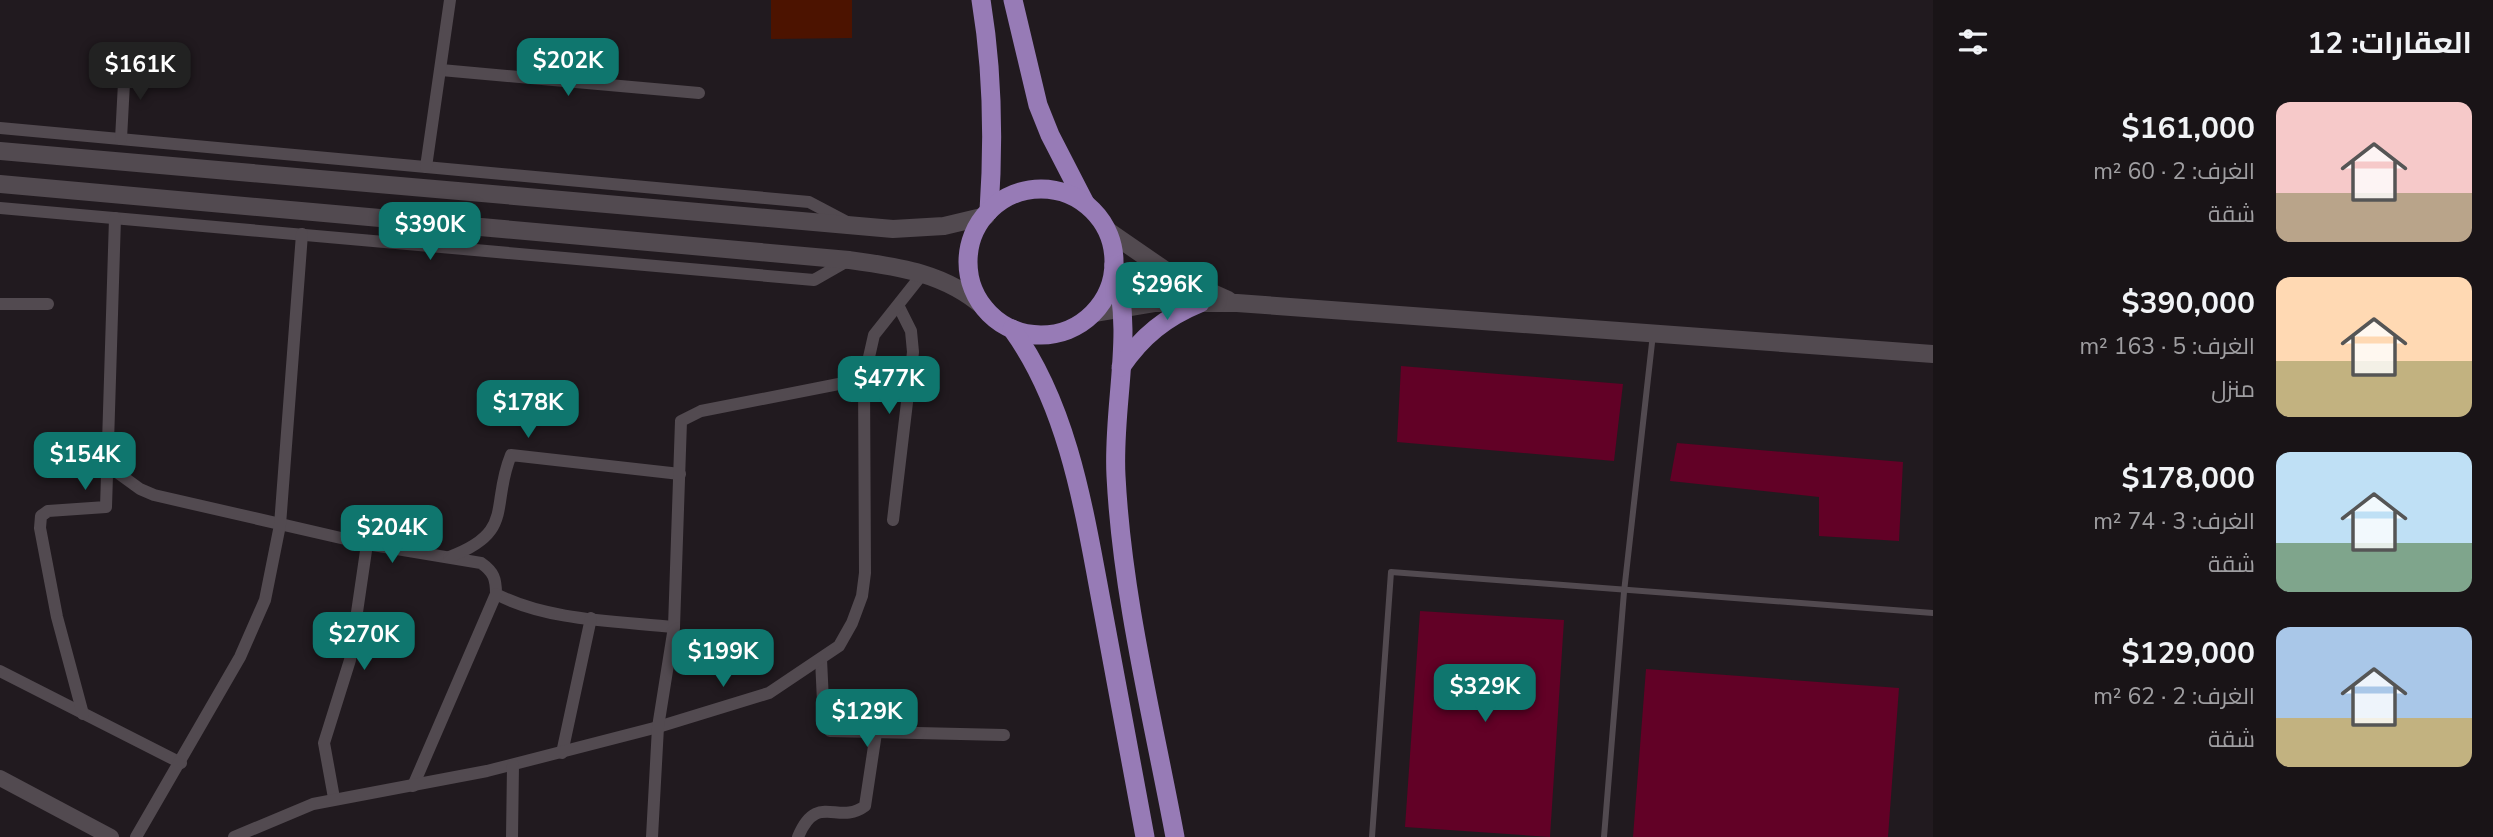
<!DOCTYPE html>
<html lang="ar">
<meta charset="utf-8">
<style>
:root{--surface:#191417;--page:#221d20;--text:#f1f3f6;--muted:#9f9ea1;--accent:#0f766e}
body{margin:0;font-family:"Nunito Sans",Cairo,sans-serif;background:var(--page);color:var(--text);direction:rtl;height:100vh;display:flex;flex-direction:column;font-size:26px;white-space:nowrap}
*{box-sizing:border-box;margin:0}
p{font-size:23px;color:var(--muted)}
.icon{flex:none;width:38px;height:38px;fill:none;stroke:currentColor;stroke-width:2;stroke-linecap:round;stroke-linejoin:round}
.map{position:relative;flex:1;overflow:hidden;direction:ltr}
.sheet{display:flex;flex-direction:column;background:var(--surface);width:560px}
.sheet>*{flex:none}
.price{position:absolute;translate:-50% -60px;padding:0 16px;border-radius:14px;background:var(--accent);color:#fff;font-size:23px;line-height:46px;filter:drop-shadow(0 2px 4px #0008)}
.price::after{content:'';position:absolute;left:50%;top:42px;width:21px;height:16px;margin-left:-10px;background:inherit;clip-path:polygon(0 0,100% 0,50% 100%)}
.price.selected{background:#222;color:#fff}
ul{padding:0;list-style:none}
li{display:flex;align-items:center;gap:21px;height:175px;padding:0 21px}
li span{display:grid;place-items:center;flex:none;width:196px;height:140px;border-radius:14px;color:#555}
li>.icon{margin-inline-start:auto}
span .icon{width:84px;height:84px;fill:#fffc;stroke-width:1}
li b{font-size:30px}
h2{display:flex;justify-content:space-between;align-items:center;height:84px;padding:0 21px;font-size:30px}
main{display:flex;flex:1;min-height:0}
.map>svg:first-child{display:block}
.green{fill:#4c1300}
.building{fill:#620126}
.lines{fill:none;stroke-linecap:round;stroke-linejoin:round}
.service{stroke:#524a50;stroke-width:6}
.minor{stroke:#524a50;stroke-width:12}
.tertiary{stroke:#524a50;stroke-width:16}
.secondary{stroke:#524a50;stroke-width:18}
.primary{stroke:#977bb6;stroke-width:19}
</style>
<main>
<section class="sheet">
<h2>العقارات: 12<svg class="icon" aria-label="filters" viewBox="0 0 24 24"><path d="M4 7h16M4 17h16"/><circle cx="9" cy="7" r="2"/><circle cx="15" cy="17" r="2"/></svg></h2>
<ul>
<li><span style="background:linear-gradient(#f6c9c9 65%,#b9a48a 0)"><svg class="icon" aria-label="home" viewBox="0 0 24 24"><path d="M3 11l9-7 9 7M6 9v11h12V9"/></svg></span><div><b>$161,000</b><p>الغرف: 2 · 60 m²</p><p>شقة</p></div></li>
<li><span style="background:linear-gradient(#ffd9b3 60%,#c2b280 0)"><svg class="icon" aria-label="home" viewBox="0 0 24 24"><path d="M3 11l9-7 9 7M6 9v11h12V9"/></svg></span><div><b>$390,000</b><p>الغرف: 5 · 163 m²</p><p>منزل</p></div></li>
<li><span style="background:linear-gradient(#bfe0f5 65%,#7fa58c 0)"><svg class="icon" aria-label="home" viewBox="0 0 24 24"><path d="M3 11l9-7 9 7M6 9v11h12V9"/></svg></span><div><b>$178,000</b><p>الغرف: 3 · 74 m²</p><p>شقة</p></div></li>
<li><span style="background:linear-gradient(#a9c7e8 65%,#c2b280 0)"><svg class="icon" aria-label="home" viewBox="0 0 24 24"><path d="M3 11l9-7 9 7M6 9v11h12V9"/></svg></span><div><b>$129,000</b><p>الغرف: 2 · 62 m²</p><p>شقة</p></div></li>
</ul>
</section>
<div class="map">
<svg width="1933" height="837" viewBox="0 0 1933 837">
<rect width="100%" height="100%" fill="#211a1f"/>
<!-- green -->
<path class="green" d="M 771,0 L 852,0 L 852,38 L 771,39 Z"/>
<!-- building -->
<g class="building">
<path d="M 1401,366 L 1623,384 L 1614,461 L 1397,442 Z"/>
<path d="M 1677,443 L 1903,462 L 1899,541 L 1819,536 L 1819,497 L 1670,481 Z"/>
<path d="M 1420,611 L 1564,620 L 1550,837 L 1405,827 Z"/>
<path d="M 1646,669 L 1899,688 L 1888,837 L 1633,837 Z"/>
</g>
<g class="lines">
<!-- service -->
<g class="service">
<path d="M 1372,837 L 1391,572 L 1933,613"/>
<path d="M 1604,837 L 1624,592 L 1653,334"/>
</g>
<!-- minor -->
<g class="minor">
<path d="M 441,70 L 699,93"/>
<path d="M 0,128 L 809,202 L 847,222"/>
<path d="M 121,139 L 125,64"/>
<path d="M 426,167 L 450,0"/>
<path d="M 0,208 L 814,280 L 849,260"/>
<path d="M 0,304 L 48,304"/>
<path d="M 107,465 L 140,489 L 154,495 L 367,544 L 481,563 C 494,572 496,579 496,594 C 548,621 616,621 674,627"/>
<path d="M 893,520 L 913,352 L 911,331 L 899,307"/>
<path d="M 449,557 C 516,532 490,506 511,455 L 680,474"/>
<path d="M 821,659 L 824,723 L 830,731 L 1004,735"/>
<path d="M 0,671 L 181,763"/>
<path d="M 83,714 L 57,617 L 40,528 L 41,516 L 48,511 L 106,507 L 115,218"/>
<path d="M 562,753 L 591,618"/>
<path d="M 413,786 L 496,594"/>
<path d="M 334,798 L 324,743 L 350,660 L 367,544"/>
<path d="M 136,837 L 240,657 L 265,600 L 280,525 L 302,234"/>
<path d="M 234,837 L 313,804 L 487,771 L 658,727 L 769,693 L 839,646 L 852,623 L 862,596 L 865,573 L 864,379 L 874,335 L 924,272"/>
<path d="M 512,837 L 513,765"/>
<path d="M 652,837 L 658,727 L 674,627 L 681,421 L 701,411 L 864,379"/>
<path d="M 798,837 C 817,791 838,826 865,806 L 876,733"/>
</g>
<!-- tertiary -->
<path class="tertiary" d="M 0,778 L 111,837"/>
<!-- secondary -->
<g class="secondary">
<path d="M 0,151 L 893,229 L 944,226 L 986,216"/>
<path d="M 0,184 L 849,260 C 900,267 945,273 985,308"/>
<path d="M 1108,231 L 1172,275 L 1228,300"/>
<path d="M 1094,313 L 1154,303 L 1237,303 L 1933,354"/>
</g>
<!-- primary -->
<g class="primary">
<path d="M 981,0 C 993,72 994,139 989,211"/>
<path d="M 1013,0 L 1038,105 L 1050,135 L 1085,203"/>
<circle cx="1041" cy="262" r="73"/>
<path d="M 1114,265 C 1135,333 1112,406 1116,476 C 1122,596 1153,719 1175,837"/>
<path d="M 1012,329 C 1070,409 1085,516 1103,611 C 1117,686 1131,762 1145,837"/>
<path d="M 1121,367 C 1142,336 1166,317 1200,303"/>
</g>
</g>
</svg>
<b class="price" style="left:568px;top:98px">$202K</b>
<b class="price selected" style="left:140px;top:102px">$161K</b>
<b class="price" style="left:430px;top:262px">$390K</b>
<b class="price" style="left:1167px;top:322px">$296K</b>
<b class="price" style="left:889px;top:416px">$477K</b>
<b class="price" style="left:528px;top:440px">$178K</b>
<b class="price" style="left:85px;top:492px">$154K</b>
<b class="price" style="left:392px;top:565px">$204K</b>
<b class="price" style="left:364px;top:672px">$270K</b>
<b class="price" style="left:723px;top:689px">$199K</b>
<b class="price" style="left:1485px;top:724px">$329K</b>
<b class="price" style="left:867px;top:749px">$129K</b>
</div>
</main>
